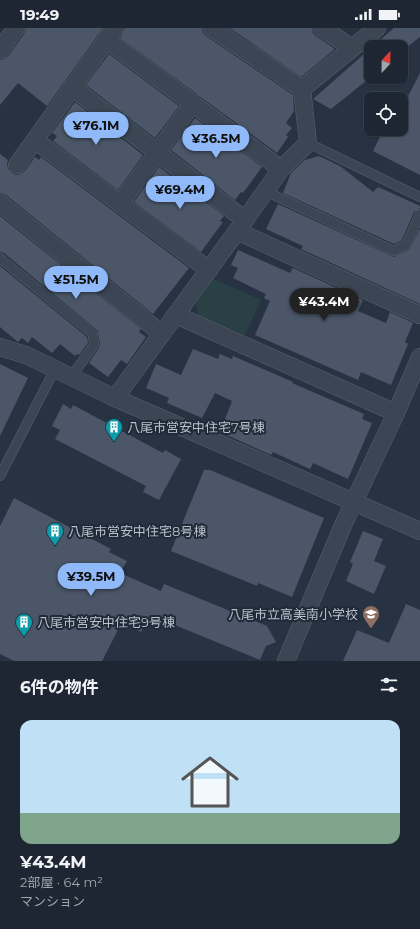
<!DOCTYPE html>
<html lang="ja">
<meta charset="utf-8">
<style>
:root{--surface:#1d2632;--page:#252e3a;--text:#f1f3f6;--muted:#a0a5ac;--line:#3b434d;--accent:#90b9f9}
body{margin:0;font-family:Montserrat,"Noto Sans JP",sans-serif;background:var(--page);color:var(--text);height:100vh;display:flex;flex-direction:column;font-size:15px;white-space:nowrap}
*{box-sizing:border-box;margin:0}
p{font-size:13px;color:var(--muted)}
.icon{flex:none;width:22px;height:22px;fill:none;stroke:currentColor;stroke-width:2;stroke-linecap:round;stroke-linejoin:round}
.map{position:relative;height:633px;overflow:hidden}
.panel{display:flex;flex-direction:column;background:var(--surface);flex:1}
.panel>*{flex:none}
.needle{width:26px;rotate:22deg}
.tools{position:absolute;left:364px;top:12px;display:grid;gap:8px}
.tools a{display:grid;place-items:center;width:44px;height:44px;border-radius:8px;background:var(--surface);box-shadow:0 1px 3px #0004,0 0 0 1px var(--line);font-size:20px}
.price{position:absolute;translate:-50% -34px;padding:0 9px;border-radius:14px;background:var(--accent);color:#111;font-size:13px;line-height:26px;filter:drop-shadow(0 1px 2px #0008)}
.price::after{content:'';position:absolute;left:50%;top:24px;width:12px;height:9px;margin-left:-6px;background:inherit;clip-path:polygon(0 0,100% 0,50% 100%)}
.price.on{background:#222;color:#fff}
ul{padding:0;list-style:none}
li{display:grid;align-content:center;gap:8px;height:212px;padding:0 20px}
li+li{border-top:1px solid var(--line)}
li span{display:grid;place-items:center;height:124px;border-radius:12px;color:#555}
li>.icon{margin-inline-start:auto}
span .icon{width:72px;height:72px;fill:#fffc;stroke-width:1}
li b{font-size:17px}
h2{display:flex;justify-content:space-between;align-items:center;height:48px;padding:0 20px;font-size:17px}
.status{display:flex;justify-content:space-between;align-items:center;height:28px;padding:0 20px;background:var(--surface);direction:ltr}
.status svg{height:11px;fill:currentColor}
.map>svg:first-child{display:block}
.green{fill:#294144}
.building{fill:#4b5769}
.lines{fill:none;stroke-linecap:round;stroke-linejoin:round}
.lane-casing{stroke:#596370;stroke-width:10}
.street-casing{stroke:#596370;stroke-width:18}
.lane{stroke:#3b4553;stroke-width:9}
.street{stroke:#3b4553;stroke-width:17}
.labels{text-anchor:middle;stroke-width:4;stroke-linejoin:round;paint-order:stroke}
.poi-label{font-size:13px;fill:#b8c0cc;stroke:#202a38;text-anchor:start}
</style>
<div class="status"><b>19:49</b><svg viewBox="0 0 49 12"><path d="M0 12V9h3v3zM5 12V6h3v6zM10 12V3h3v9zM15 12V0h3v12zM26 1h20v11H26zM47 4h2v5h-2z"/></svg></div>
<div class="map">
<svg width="420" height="633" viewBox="0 0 420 633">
<rect width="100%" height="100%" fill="#273343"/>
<!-- green -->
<path class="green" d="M 213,251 L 261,272 L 245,307 L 198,287 L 196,275 Z"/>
<!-- building -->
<g class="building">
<path d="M 26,0 L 103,0 L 47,78 L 18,55 L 0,77 L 0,32 L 4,31 L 8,28 L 24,6 Z"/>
<path d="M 125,0 L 202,0 L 203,5 L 206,8 L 293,67 L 294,83 L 286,95 L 292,100 L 286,107 L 288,109 L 277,125 L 120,10 Z"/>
<path d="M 230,0 L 312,0 L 313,5 L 316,8 L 335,21 L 301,49 Z"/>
<path d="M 394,0 L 420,0 L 420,9 L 407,19 L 372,19 Z"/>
<path d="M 371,20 L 371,49 L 331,81 L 313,71 Z"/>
<path d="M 109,26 L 179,78 L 155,110 L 86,57 Z"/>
<path d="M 420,45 L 420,147 L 373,123 L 384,101 L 401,101 L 401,82 Z"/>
<path d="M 75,74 L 143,127 L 118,162 L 53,113 L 57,108 L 52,105 Z"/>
<path d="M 195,90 L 262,139 L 243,165 L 241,164 L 235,172 L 171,122 Z"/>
<path d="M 0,126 L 8,132 L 7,136 L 8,141 L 12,145 L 16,147 L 21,146 L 25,143 L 35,129 L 39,132 L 41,129 L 189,240 L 153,286 L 6,167 L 0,165 Z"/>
<path d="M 319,128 L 340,138 L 373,164 L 378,159 L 420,178 L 420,180 L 414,184 L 402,212 L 394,216 L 283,165 L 291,145 L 305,132 Z"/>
<path d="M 159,139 L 224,188 L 220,193 L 223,194 L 201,224 L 134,174 Z"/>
<path d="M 278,176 L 394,229 L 410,221 L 420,201 L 420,276 L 301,221 L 303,218 L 266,201 Z"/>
<path d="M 0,188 L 141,301 L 139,304 L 146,309 L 127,336 L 121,332 L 108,349 L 89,335 L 99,320 L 100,316 L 98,303 L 4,225 L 0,224 Z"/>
<path d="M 238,222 L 290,245 L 293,240 L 363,272 L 358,283 L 386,295 L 390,284 L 413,295 L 405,314 L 408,316 L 391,357 L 361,344 L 358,352 L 255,307 L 270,273 L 264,270 L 266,266 L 233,250 L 238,240 L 231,237 Z"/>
<path d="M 0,238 L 87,309 L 88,315 L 79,327 L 77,326 L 75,328 L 60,316 L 52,325 L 32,309 L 28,315 L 22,310 L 18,314 L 0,299 Z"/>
<path d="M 193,321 L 218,331 L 220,326 L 232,331 L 233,328 L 293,354 L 292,355 L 364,386 L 362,391 L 372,395 L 348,451 L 313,435 L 310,441 L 273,424 L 271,427 L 220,404 L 232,373 L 215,365 L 202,390 L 167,375 L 169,370 L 146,360 L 156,336 L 181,347 Z"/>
<path d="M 0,336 L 28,350 L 0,408 Z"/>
<path d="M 63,376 L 71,381 L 73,377 L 163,425 L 165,422 L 181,431 L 159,472 L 143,464 L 146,458 L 55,411 L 60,402 L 52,398 Z"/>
<path d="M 204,442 L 210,442 L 324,490 L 292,569 L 258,555 L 257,558 L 171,523 Z"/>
<path d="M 14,470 L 111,521 L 109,524 L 127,533 L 120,545 L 161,563 L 164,556 L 267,598 L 276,614 L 266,618 L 260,632 L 150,587 L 141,604 L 122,594 L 102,633 L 14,633 L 0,626 L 0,498 Z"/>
<path d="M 363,503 L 383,511 L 374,533 L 386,538 L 374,566 L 346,553 L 353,536 L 350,534 Z"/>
<path d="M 406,576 L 420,582 L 420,633 L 343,633 L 357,602 L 389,615 Z"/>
</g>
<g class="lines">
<!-- lane casing -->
<g class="lane-casing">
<g id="lane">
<path d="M 308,115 L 420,169"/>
<path d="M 265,163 L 394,223 L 407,216 L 420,186"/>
<path d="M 0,230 L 93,306 L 94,317 L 71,349"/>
<path d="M 0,448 L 55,341"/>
</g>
</g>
<!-- street casing -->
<g class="street-casing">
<g id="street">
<path d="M 212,0 L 302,61"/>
<path d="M 322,0 L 352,20"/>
<path d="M 107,12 L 281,141"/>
<path d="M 0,22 L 16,0"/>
<path d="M 72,59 L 245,192"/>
<path d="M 35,112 L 209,242"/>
<path d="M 17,137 L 115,0"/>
<path d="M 0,175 L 162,306"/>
<path d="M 120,176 L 193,75"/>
<path d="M 237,203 L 420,287"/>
<path d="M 176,287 L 396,385"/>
<path d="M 0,319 L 26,327 L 115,370 L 420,503"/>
<path d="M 115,370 L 245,192 L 281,141 L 308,115 L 302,61 L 377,0"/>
<path d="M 286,633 L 344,495 L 396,385 L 420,329"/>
</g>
</g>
<!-- lane -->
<use href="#lane" class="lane"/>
<!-- street -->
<use href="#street" class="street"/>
</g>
<!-- icons -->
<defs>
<g id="building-pin" transform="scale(0.9)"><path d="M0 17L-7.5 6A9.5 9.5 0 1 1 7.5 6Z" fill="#0f9aa8" stroke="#202a38"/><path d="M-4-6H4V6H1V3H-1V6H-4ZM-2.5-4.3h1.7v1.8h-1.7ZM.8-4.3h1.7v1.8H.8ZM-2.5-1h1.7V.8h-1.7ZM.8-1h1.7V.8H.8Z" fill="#fff"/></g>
<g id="school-pin" transform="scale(0.9)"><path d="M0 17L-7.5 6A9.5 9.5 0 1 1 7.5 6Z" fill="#8d6e63" stroke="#202a38"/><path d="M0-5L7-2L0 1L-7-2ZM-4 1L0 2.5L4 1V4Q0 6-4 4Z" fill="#fff"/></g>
</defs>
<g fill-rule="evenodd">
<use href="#building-pin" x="114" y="399"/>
<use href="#building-pin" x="55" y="503"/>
<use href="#school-pin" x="371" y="586"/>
<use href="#building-pin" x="24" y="594"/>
</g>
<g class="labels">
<!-- poi labels -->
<g class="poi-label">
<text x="127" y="404">八尾市営安中住宅7号棟</text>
<text x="68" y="508">八尾市営安中住宅8号棟</text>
<text x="358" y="591" text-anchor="end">八尾市立高美南小学校</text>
<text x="37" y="599">八尾市営安中住宅9号棟</text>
</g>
</g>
</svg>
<div class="tools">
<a><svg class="needle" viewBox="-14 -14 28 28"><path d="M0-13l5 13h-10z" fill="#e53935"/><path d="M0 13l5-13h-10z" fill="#a0a5ac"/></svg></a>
<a><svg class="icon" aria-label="locate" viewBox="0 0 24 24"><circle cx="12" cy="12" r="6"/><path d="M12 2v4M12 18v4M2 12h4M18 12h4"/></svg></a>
</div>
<b class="price" style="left:96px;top:118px">¥76.1M</b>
<b class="price" style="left:216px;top:131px">¥36.5M</b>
<b class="price" style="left:180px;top:182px">¥69.4M</b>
<b class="price" style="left:76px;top:272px">¥51.5M</b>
<b class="price on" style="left:324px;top:294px">¥43.4M</b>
<b class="price" style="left:91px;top:569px">¥39.5M</b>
</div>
<section class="panel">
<h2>6件の物件<svg class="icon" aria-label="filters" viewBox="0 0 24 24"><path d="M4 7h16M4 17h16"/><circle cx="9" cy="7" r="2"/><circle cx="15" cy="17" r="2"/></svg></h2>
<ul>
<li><span style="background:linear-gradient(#bfe0f5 75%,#7fa58c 0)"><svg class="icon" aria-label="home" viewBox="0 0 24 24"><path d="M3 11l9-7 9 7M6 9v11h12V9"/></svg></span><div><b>¥43.4M</b><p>2部屋 · 64 m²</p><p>マンション</p></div></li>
</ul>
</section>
